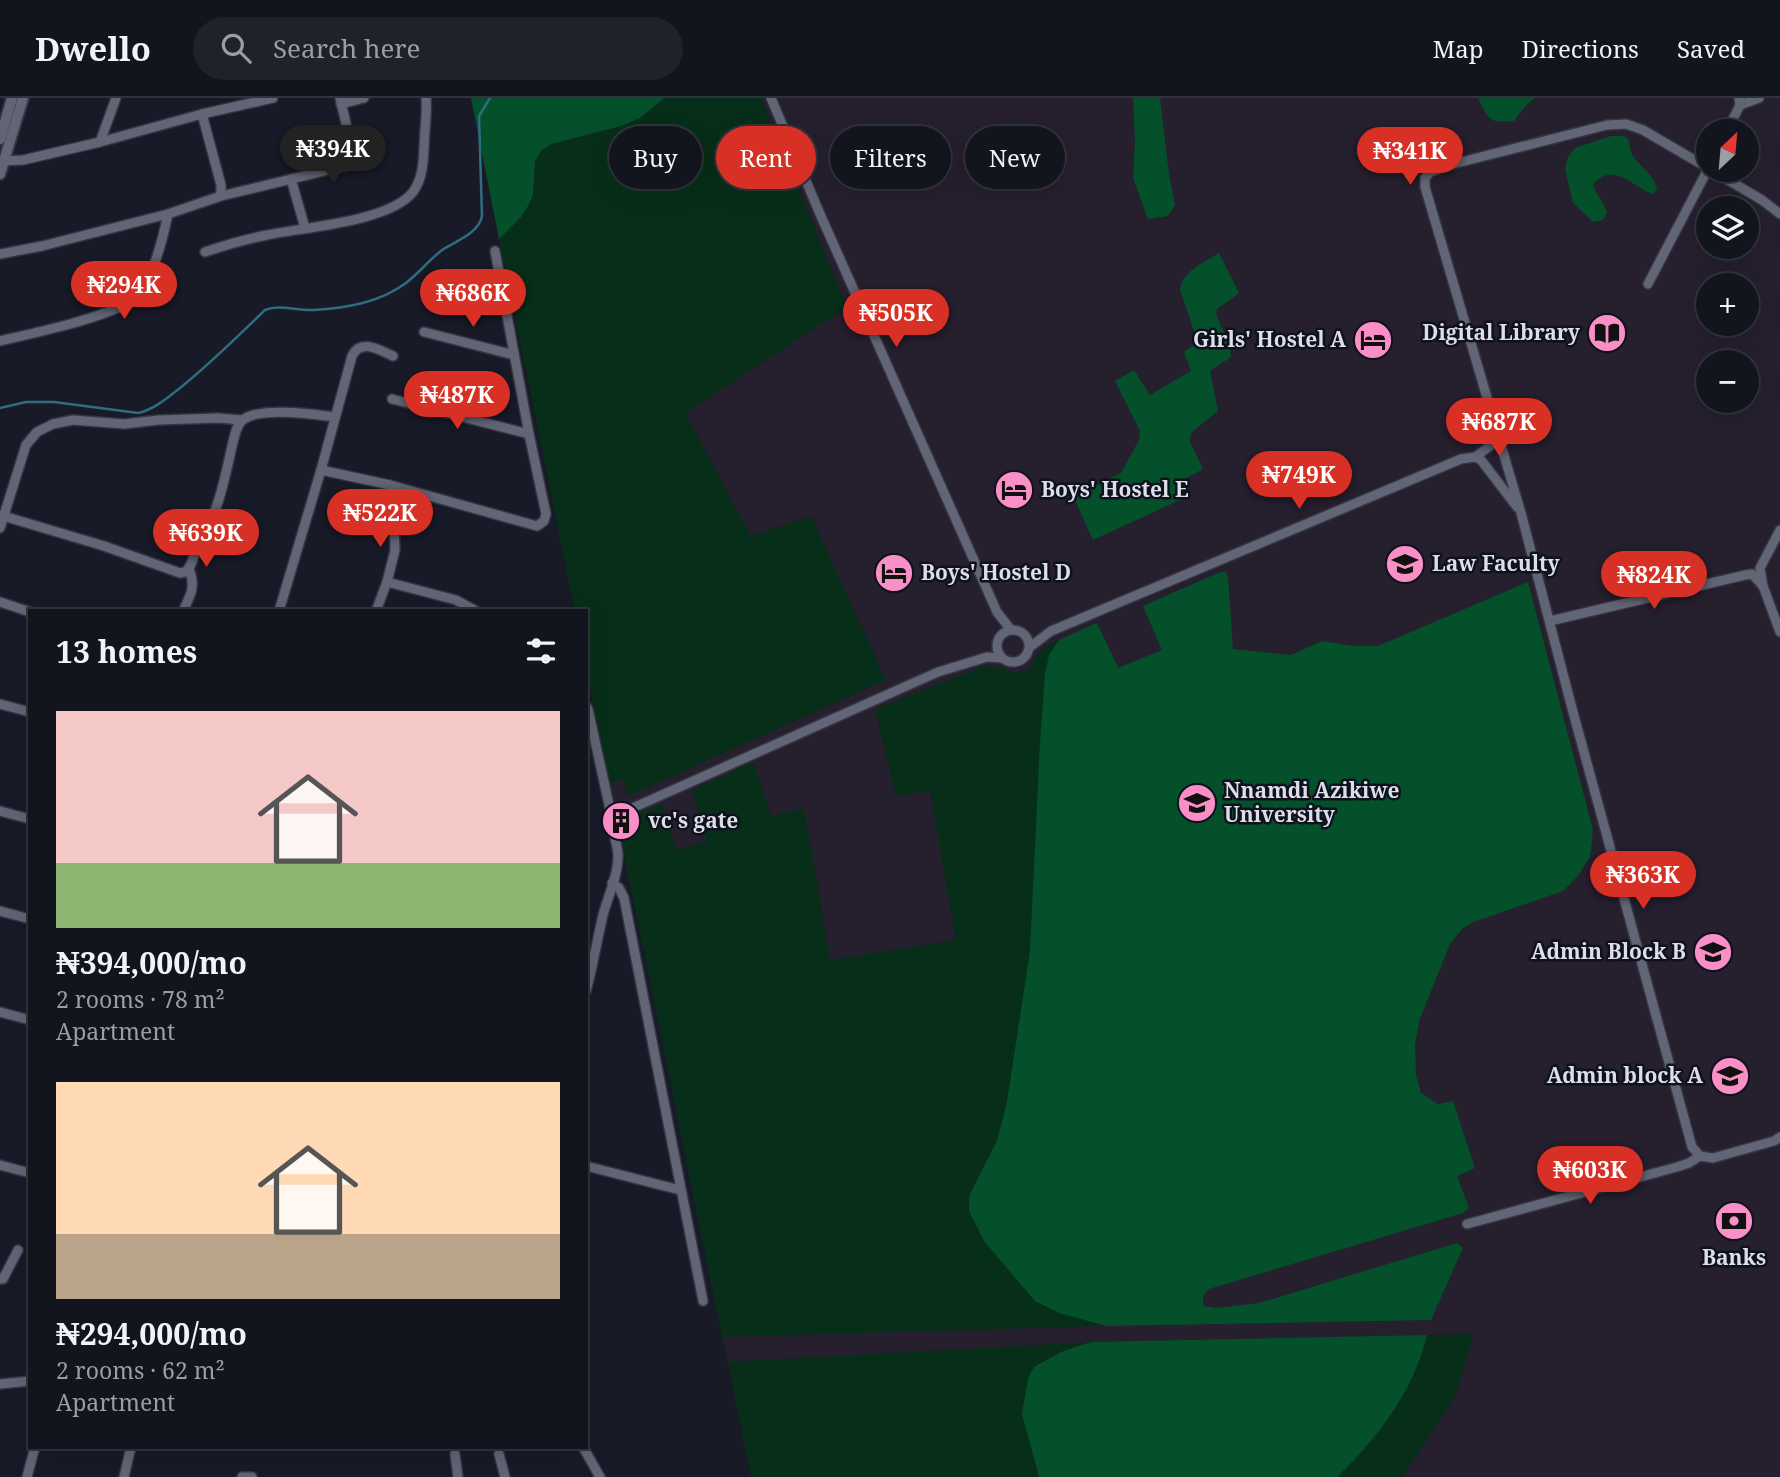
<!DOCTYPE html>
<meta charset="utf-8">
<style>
:root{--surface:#12141e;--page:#1f212b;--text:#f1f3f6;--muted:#9c9ea4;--line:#31333c;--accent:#d93025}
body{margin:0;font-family:"Noto Serif",serif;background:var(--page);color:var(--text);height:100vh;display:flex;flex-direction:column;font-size:26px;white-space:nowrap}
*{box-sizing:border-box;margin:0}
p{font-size:23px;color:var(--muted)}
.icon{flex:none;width:38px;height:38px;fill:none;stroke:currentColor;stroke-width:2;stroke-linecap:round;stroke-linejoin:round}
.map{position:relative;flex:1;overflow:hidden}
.side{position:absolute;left:28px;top:511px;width:560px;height:840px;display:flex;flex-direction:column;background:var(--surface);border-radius:0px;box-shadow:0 7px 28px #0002,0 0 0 2px var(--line)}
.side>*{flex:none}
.banner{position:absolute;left:609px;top:28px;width:665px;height:63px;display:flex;gap:14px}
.needle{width:46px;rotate:26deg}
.controls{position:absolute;left:1696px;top:21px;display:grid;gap:14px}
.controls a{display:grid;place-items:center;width:63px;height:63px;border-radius:50%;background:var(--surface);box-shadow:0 7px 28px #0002,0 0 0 2px var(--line);font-size:35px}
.price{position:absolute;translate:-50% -60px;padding:0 16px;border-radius:24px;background:var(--accent);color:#fff;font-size:23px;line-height:46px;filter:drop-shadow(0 2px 4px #0008)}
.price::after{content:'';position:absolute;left:50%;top:42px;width:21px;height:16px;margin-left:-10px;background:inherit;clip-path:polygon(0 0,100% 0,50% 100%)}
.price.current{background:#222;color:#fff}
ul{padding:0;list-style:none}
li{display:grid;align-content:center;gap:14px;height:371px;padding:0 28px}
li span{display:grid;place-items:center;height:217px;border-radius:0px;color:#555}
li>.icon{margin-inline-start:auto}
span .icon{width:126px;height:126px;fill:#fffc;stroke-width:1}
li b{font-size:30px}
h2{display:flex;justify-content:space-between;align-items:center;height:84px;padding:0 28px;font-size:30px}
.tag{padding:0 24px;border-radius:32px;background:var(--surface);box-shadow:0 7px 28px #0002,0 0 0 2px var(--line);font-size:24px;line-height:63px}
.tag.current{background:var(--accent);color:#fff}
header{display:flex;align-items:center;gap:42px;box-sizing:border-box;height:98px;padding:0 35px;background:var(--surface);border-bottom:2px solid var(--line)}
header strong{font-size:33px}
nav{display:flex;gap:38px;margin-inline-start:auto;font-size:24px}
.search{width:490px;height:63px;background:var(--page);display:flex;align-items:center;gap:18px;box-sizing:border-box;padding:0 24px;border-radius:38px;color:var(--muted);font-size:26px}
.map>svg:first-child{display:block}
.education{fill:#261f2e;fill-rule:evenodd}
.green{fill:#072e18}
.forest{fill:#03502a}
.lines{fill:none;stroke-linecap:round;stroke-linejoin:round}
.stream{stroke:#2e6c80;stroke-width:2.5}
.minor-casing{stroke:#343540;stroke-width:12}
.tertiary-casing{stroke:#343540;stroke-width:14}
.minor{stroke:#626575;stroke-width:9}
.tertiary{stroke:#626575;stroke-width:10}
.labels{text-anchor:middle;stroke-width:5;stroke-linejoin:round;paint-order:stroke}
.poi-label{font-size:21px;font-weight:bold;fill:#dddfe8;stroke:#0f111e;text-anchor:start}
</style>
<header>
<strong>Dwello</strong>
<div class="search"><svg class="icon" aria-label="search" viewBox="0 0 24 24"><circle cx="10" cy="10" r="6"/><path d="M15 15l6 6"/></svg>Search here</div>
<nav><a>Map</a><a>Directions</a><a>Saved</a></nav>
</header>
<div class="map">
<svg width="1780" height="1379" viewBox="0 0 1780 1379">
<rect width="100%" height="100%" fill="#181a28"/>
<!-- education -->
<path class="education" d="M 471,0 L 1780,0 L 1780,1379 L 751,1379 L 586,570 L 586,513 L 575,513 ZM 1708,33 L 1746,33 L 1746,72 L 1708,72 ZM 1708,110 L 1746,110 L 1746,149 L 1708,149 ZM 1708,187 L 1746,187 L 1746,226 L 1708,226 ZM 1708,264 L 1746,264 L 1746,303 L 1708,303 Z"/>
<!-- green -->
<g class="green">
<path d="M 664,0 L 761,0 L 847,209 L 685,315 L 751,438 L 811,418 L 886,582 L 628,698 L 623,681 L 610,685 L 586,570 L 586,513 L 575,513 L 499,141 L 521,119 L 528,108 L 533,97 L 535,62 L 541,53 L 551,46 L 589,37 L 640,20 Z"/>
<path d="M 1059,542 L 1049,557 L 1045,576 L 1030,852 L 1007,1004 L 997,1043 L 979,1076 L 1059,1215 L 1106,1228 L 722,1239 L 618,726 L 662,706 L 676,752 L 707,743 L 692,692 L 753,664 L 771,718 L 804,710 L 830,862 L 956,842 L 930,693 L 896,698 L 875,611 L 982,569 C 986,569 990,568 995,569 C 1010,571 1012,578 1030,571 C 1038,554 1041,549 1059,542 Z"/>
<path d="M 1473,1236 L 1456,1298 L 1404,1377 L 1401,1379 L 1337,1379 L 1374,1341 L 1424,1251 L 1427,1237 Z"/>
<path d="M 1091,1244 L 1061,1254 L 1035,1269 L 1028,1280 L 1022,1316 L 1039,1379 L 751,1379 L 728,1264 Z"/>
</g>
<!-- forest -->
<g class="forest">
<path d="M 471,0 L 664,0 L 640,20 L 621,28 L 551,46 L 541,53 L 535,63 L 533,97 L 528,108 L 521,119 L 499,141 Z"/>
<path d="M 1133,0 L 1160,0 L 1169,76 L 1175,107 L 1168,118 L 1148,121 L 1133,80 L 1135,43 Z"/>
<path d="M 1478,0 L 1535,0 L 1525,8 L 1514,23 C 1488,25 1489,22 1478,0 Z"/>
<path d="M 1611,38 L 1624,38 L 1628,41 C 1630,47 1630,52 1633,58 C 1641,70 1654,76 1657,91 L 1653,96 C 1632,89 1614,63 1593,86 C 1596,97 1604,104 1607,115 L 1603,122 L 1593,124 L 1573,105 L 1565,71 L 1568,59 L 1575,50 Z"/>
<path d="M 1219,155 L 1239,195 L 1217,211 L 1216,216 L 1230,249 L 1231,259 L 1210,273 L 1218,313 L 1192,334 L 1189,341 L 1203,371 L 1176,386 L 1182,401 L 1093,442 L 1073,398 L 1121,375 L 1139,342 L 1140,333 L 1115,283 L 1134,272 L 1150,297 L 1191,273 L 1184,254 L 1196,245 L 1196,239 L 1180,192 C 1182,173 1204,165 1219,155 Z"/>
<path d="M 1220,474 L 1226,474 L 1228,479 L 1233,551 L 1291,557 L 1322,543 L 1354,548 L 1378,548 L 1528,484 L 1593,732 L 1590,759 L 1577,779 L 1563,793 L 1471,825 L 1462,831 L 1450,846 L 1419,923 L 1415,947 L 1416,977 L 1421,995 L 1438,1006 L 1453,1003 L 1475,1070 L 1457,1078 L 1469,1110 L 1463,1115 L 1209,1191 L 1203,1198 L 1203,1208 L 1216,1210 L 1259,1205 L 1457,1145 L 1463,1150 L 1431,1222 L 1106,1228 L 1059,1215 L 1035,1203 L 984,1143 L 969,1113 L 969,1098 L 997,1043 L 1007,1004 L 1030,852 L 1040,644 L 1045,576 L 1049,557 L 1059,542 L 1097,525 L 1118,570 L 1162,552 L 1143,508 Z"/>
<path d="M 1427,1237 C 1414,1292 1378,1340 1337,1379 L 1039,1379 L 1022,1316 L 1028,1280 L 1034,1269 L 1061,1254 L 1091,1244 Z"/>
</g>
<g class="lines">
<!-- stream -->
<path class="stream" d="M 0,310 L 26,304 L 54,304 L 138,315 C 155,311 167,300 180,290 C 210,266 237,239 265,212 C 280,206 297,213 313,212 C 346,210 379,205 406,185 C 419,175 429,162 442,152 C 456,143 479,135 482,118 L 479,18 L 490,0"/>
<!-- minor casing -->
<g class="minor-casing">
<g id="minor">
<path d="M 771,0 L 820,116 L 997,514 L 1011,532"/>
<path d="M 341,6 L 364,0"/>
<path d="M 1740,7 L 1759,0"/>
<path d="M 202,16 L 221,87 L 221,98"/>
<path d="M 1727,33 L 1740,7 L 1739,0"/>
<path d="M 100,44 L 116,0"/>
<path d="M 4,63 L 23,62 L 100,44 L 202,16 L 273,0"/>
<path d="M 1708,70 L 1643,32 L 1626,26 L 1607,27 L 1453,66 L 1430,74 L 1425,80 L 1425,89 L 1521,415 L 1573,614 L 1692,1049 L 1700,1058 L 1713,1060 L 1774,1043 L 1780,1039"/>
<path d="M 1711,72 L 1762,102 L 1780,116"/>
<path d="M 291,81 L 305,130"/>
<path d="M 205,154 C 225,147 246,141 267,137 C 304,129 389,124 413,94 C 426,76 423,52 425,32 C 426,21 427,11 426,0"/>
<path d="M 0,156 L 42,148 L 168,116 L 221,98 L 349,67 L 352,62 L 353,55 L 340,0"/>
<path d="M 1648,186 L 1708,71"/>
<path d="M 424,234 L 514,257"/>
<path d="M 0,243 C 37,234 74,227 110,213 C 118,210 128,207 134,201 C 152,184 163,140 168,116"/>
<path d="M 392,301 L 529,336"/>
<path d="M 1475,359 L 1494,345 L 1499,338"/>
<path d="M 321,372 L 390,387 L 537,428 L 544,423 L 546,416 L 529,336 L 495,153"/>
<path d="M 0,417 L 104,448 L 180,475 L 185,474 C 194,467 193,455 199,446 C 205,433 213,420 217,407 C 224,387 228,365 233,344 C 235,336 237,325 244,321 C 262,309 314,316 335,319"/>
<path d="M 0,430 L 26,347 L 37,334 L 53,326 L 73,322 L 124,326 L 159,322 L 218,320 L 242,322"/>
<path d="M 1780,432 L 1760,470 L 1763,488 L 1780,534"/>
<path d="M 387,484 L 456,502 L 476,513"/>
<path d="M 0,504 L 30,514"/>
<path d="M 183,513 C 191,496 196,489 189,471"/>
<path d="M 279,513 L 321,372 L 352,258 C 361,240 379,252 393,258"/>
<path d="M 376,513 L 387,484 L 395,452 L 393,399 L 390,387"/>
<path d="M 1550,523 L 1745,477 L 1752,476 L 1763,488"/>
<circle cx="1013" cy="548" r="16"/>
<path d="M 1030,549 L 1051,533 L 1461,361 L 1475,359 L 1481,362 L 1517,409"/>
<path d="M 0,606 L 30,614"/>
<path d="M 586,608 L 588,611 L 613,725"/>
<path d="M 0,713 L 30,721"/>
<path d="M 612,785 L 619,790 L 624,800 L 703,1203"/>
<path d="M 0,813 L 30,821"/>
<path d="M 586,893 C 593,868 597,842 603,817 C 608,798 618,778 618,758 C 618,743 607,727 619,716 L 938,574 L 987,559 L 1002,560"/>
<path d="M 0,914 L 30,922"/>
<path d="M 0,1067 L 30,1075"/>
<path d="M 586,1068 L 680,1092"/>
<path d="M 1467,1126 L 1677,1069 L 1689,1065 L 1700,1058"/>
<path d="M 0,1181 L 3,1181 L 18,1152"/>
<path d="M 0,1286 L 30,1283"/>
<path d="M 583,1349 L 600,1379"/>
<path d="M 455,1356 L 458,1379"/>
<path d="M 499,1356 L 505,1379"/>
<path d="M 27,1379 L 35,1349"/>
<path d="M 124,1379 L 131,1349"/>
<path d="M 242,1379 L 252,1379"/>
</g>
</g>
<!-- tertiary casing -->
<g class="tertiary-casing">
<g id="tertiary">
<path d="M 0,41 L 12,0"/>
<path d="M 0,76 L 23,0"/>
</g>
</g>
<!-- minor -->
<use href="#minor" class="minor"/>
<!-- tertiary -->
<use href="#tertiary" class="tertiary"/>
</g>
<!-- icons -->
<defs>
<g id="library-disc" transform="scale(2.0125)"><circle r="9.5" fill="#fa8fc7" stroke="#0f111e"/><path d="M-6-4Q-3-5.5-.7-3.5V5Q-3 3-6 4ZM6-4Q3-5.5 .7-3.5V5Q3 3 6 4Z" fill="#111"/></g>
<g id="hotel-disc" transform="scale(2.0125)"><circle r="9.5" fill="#fa8fc7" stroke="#0f111e"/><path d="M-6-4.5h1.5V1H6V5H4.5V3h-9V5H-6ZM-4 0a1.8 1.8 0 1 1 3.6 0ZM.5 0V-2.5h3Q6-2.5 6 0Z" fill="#111"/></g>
<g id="university-disc" transform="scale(2.0125)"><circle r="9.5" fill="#fa8fc7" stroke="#0f111e"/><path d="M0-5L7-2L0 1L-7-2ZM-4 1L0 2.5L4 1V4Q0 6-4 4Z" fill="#111"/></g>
<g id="building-disc" transform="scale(2.0125)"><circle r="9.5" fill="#fa8fc7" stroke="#0f111e"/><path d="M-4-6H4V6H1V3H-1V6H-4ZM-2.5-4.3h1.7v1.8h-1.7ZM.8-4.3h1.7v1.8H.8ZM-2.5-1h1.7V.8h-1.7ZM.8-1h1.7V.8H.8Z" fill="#111"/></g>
<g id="bank-disc" transform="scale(2.0125)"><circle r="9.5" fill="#fa8fc7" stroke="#0f111e"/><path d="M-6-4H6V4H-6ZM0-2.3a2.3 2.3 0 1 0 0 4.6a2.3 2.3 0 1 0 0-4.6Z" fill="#111"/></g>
</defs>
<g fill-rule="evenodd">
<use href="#library-disc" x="1607" y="235"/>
<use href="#hotel-disc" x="1373" y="242"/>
<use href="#hotel-disc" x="1014" y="392"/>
<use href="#university-disc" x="1405" y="466"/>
<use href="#hotel-disc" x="894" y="475"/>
<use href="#university-disc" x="1197" y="705"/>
<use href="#building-disc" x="621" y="723"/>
<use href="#university-disc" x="1713" y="854"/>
<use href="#university-disc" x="1730" y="978"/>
<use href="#bank-disc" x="1734" y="1123"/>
</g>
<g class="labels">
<!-- poi labels -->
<g class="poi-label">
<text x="1580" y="242" text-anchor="end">Digital Library</text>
<text x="1346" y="249" text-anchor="end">Girls' Hostel A</text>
<text x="1041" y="399">Boys' Hostel E</text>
<text x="1432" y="473">Law Faculty</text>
<text x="921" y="482">Boys' Hostel D</text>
<text x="1224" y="700">Nnamdi Azikiwe<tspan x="1224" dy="24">University</tspan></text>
<text x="648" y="730">vc's gate</text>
<text x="1686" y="861" text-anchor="end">Admin Block B</text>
<text x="1703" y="985" text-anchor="end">Admin block A</text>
<text x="1734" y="1167" text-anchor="middle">Banks</text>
</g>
</g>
</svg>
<div class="controls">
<a><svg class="needle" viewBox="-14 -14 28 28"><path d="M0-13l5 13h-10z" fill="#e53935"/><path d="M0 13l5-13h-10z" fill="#9c9ea4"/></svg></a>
<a><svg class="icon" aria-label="layers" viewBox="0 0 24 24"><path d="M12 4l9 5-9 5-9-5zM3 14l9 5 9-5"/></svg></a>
<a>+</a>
<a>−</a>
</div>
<b class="price current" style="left:333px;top:87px">₦394K</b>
<b class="price" style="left:1410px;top:89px">₦341K</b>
<b class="price" style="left:124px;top:223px">₦294K</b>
<b class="price" style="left:473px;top:231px">₦686K</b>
<b class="price" style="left:896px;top:251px">₦505K</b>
<b class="price" style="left:457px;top:333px">₦487K</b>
<b class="price" style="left:1499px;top:360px">₦687K</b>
<b class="price" style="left:1299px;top:413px">₦749K</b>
<b class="price" style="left:380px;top:451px">₦522K</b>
<b class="price" style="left:206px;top:471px">₦639K</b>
<b class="price" style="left:1654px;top:513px">₦824K</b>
<b class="price" style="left:1643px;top:813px">₦363K</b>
<b class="price" style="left:1590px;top:1108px">₦603K</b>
<div class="banner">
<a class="tag">Buy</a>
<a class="tag current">Rent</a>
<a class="tag">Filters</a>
<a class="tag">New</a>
</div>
<section class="side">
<h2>13 homes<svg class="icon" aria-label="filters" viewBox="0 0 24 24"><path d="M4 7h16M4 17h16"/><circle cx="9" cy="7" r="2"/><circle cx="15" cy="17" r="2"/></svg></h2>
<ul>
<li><span style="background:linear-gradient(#f6c9c9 70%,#8fb573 0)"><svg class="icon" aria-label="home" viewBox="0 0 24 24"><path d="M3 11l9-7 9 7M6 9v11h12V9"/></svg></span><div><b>₦394,000/mo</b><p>2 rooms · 78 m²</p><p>Apartment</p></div></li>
<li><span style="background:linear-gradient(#ffd9b3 70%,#b9a48a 0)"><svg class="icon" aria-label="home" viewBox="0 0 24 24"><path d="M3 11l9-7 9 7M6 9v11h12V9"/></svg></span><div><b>₦294,000/mo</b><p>2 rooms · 62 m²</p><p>Apartment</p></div></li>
</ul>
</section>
</div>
